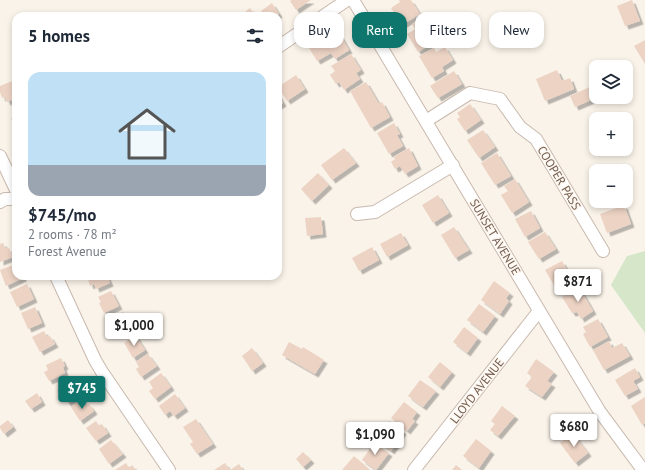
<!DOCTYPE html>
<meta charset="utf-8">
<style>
:root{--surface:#fff;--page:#f2f2f3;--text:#1f2937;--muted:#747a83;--accent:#0f766e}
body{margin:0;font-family:"PT Sans",sans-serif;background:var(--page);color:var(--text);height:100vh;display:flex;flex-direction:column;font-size:15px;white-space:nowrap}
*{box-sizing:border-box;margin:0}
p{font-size:13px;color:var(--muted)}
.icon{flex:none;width:22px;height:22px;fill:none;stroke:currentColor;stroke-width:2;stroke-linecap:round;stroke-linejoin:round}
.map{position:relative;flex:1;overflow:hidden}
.drawer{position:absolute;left:12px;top:12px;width:270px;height:268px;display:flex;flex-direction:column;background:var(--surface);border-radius:12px;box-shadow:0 2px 6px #0003}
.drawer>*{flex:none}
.guide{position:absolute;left:294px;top:12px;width:291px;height:36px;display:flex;gap:8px}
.buttons{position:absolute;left:589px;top:60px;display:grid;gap:8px}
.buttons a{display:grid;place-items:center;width:44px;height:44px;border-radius:8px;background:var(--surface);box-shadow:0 2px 6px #0003;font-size:20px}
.price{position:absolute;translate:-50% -34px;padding:0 9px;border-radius:4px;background:#fff;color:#222;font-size:13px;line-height:26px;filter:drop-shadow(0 1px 2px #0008)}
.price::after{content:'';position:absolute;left:50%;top:24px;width:12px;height:9px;margin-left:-6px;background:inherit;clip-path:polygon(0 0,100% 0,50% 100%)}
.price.selected{background:var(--accent);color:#fff}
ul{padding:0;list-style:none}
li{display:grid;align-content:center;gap:8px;height:212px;padding:0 16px}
li span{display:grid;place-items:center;height:124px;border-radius:12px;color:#555}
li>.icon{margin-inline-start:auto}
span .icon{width:72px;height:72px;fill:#fffc;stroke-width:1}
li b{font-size:17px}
h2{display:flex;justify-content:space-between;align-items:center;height:48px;padding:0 16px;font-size:17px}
.pill{padding:0 14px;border-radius:12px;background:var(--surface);box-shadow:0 2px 6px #0003;font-size:14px;line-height:36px}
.pill.selected{background:var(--accent);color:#fff}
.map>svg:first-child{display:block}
.green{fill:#d5e6c9}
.building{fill:#ecd3c4;filter:url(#shadow)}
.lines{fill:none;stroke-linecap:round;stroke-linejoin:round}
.street-casing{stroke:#c8b9ae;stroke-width:14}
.street{stroke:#fff;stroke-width:12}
.labels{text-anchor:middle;stroke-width:3;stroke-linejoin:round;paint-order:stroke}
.street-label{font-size:12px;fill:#715b50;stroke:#fdf7ef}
</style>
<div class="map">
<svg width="645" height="470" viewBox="0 0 645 470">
<defs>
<filter id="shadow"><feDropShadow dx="3.5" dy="3.5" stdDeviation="0" flood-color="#0004"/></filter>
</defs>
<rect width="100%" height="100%" fill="#faf3e9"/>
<!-- green -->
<path class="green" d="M 645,251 L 645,333 L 611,285 L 627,256 Z"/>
<!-- building -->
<g class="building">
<path d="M 292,0 L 311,0 L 296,10 L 290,1 Z"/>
<path d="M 399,0 L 411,0 L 420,14 L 402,25 L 391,8 L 400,2 Z"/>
<path d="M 632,0 L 640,21 L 625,26 L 617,6 Z"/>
<path d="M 272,3 L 279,14 L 276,16 L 264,16 L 261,11 Z"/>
<path d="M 250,8 L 256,16 L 240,16 Z"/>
<path d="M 421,19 L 436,41 L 418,52 L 407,34 L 415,29 L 412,24 Z"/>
<path d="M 338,31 L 349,50 L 335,59 L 331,53 L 317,61 L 309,48 Z"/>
<path d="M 645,40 L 645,64 L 634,46 Z"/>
<path d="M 445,47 L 453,60 L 442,67 L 444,71 L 432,78 L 419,56 L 434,48 L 436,52 Z"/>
<path d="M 351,54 L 361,70 L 356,73 L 360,79 L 344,90 L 339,82 L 336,84 L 330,75 L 335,71 L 331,66 Z"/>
<path d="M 557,70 L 562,81 L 570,78 L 574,89 L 545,101 L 536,79 Z"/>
<path d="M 454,71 L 462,84 L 438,98 L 430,86 Z"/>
<path d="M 296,75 L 305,89 L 287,101 L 278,87 Z"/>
<path d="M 12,81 L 16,89 L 16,98 L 7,102 L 5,97 L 2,98 L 0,92 L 0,86 Z"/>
<path d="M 366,82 L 379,104 L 382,102 L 390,117 L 371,128 L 350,91 Z"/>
<path d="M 594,85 L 596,89 L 596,98 L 575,107 L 570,96 Z"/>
<path d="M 278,94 L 283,103 L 278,106 Z"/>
<path d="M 470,104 L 481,120 L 465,131 L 457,119 L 460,117 L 457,113 Z"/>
<path d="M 16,111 L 16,122 L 13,123 L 11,118 L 15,117 L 13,113 Z"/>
<path d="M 394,123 L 400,134 L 397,135 L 403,146 L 389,154 L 377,133 Z"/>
<path d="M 483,130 L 495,147 L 479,158 L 467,140 Z"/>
<path d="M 344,148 L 356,163 L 332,180 L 321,165 Z"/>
<path d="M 409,148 L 418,166 L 405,174 L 400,166 L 395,169 L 391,162 L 395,159 L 394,157 Z"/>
<path d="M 497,153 L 511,176 L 495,185 L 481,163 Z"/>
<path d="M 318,173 L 329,185 L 312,201 L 301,189 Z"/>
<path d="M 515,179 L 529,202 L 512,213 L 501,195 L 508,191 L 504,186 Z"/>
<path d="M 438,195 L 449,213 L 433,223 L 422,205 Z"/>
<path d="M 624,205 L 631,224 L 607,233 L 600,214 Z"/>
<path d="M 531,211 L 540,228 L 525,237 L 515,219 Z"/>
<path d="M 321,217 L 323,234 L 307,236 L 305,218 Z"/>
<path d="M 454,227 L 469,250 L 455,258 L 441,235 Z"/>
<path d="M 545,232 L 556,249 L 539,259 L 528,242 Z"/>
<path d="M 401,233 L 408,245 L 387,257 L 380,244 Z"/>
<path d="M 3,243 L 6,249 L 9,248 L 13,257 L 0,262 L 0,244 Z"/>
<path d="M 372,247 L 379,260 L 359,271 L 352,258 Z"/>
<path d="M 562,261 L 571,278 L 555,287 L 545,270 Z"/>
<path d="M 13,265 L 15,270 L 16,269 L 16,276 L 23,276 L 23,278 L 6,286 L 0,270 Z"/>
<path d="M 90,276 L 107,276 L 110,283 L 96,289 L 94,284 L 90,286 L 88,279 L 91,278 Z"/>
<path d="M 494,281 L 510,293 L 506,298 L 509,301 L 500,314 L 481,300 Z"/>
<path d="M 27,284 L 34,299 L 17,307 L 10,292 Z"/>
<path d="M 579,287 L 593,311 L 581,319 L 577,312 L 572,313 L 562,297 Z"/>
<path d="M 111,291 L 119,306 L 104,313 L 99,303 L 101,302 L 98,297 Z"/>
<path d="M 479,304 L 495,316 L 483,332 L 467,320 Z"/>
<path d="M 35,307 L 42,323 L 28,329 L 21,313 Z"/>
<path d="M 123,312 L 131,327 L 119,334 L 116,330 L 114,332 L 111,325 L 113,324 L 110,319 Z"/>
<path d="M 598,319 L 608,337 L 590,347 L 583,334 L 586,332 L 583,327 Z"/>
<path d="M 464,327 L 478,338 L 467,353 L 453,342 Z"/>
<path d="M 44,331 L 47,337 L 50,336 L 55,344 L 40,352 L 32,337 Z"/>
<path d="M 136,336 L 145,350 L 133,358 L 124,343 Z"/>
<path d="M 609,341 L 612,348 L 622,343 L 630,356 L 604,370 L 593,350 Z"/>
<path d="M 289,342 L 302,349 L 303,347 L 324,360 L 315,374 L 282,355 Z"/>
<path d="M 252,348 L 263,363 L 252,371 L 242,356 Z"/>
<path d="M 148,354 L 157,366 L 141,377 L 136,369 L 139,367 L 136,362 Z"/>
<path d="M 61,358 L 65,366 L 63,367 L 65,373 L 49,381 L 44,372 L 48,370 L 46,365 Z"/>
<path d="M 536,359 L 554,372 L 547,381 L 552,384 L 542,397 L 525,386 L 532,377 L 527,373 Z"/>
<path d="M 440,362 L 452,372 L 440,387 L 428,377 Z"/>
<path d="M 635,368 L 640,377 L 633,381 L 638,389 L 625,396 L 615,380 Z"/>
<path d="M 161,373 L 171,387 L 155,399 L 149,391 L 153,388 L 149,382 Z"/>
<path d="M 420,380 L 436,391 L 423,407 L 408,396 Z"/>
<path d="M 68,381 L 72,386 L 75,384 L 78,388 L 76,390 L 79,395 L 68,403 L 57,390 Z"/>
<path d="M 37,393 L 42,402 L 31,409 L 25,401 Z"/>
<path d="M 175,394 L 185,408 L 174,416 L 170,411 L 165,415 L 159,406 Z"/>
<path d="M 645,397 L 645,423 L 642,425 L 631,406 Z"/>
<path d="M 82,399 L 86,406 L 89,404 L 94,411 L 80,421 L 71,407 Z"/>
<path d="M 404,402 L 417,412 L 412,419 L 415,421 L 407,431 L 391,418 Z"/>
<path d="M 502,406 L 515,416 L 498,436 L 490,430 L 495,424 L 491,421 Z"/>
<path d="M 196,419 L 213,444 L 197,454 L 190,444 L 193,442 L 183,427 Z"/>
<path d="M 8,420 L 13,427 L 4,434 L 0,428 L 0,426 Z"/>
<path d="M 96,421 L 99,426 L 102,424 L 108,433 L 96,441 L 86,428 Z"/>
<path d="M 389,421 L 403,431 L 397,440 L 398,441 L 391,451 L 376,439 Z"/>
<path d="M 573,433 L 588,453 L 575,463 L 560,443 Z"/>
<path d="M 476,439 L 491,451 L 479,468 L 463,456 Z"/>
<path d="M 111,440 L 123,454 L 109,464 L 99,449 Z"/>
<path d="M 374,443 L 389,453 L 376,470 L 362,460 Z"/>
<path d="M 303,452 L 311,460 L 303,467 L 296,459 Z"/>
<path d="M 354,456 L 370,470 L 342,470 Z"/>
<path d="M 126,463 L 129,468 L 132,465 L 136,470 L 115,470 Z"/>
<path d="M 225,463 L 230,470 L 239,464 L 243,470 L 214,470 Z"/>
<path d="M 456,465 L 462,470 L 452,470 Z"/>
</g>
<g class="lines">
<!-- street casing -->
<g class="street-casing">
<g id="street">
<path d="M 353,0 L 600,412 L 643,470"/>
<path d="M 278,47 L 347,0"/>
<path d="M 426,121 L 470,93 L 500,99 L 520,127 L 536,139 L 603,251"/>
<path d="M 0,156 L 16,190"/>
<path d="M 0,202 L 5,199 L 16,199"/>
<path d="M 357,214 L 375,212 L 453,165"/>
<path d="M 56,276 L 95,360 L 102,372 L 169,470"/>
<path d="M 414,470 L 539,311"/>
</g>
</g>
<!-- street -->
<use href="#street" class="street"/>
</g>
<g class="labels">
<!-- street labels -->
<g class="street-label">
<text transform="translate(559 178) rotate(59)" y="4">COOPER PASS</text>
<text transform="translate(495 237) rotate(59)" y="4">SUNSET AVENUE</text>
<text transform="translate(477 391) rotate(-52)" y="4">LLOYD AVENUE</text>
</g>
</g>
</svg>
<div class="buttons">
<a><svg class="icon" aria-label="layers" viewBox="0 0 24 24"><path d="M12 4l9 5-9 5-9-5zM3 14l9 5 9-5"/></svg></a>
<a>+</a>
<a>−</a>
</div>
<b class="price" style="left:578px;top:303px">$871</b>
<b class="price" style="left:134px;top:347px">$1,000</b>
<b class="price selected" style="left:82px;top:410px">$745</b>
<b class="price" style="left:574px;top:448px">$680</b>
<b class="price" style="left:375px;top:456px">$1,090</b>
<div class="guide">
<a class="pill">Buy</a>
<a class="pill selected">Rent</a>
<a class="pill">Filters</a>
<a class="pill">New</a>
</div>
<section class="drawer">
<h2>5 homes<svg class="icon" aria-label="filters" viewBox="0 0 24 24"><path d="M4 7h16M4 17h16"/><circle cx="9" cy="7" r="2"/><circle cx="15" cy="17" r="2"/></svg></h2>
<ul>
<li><span style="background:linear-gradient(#bfe0f5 75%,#9aa5b1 0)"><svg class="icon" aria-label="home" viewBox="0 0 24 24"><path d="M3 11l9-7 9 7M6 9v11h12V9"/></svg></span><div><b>$745/mo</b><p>2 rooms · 78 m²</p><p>Forest Avenue</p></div></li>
</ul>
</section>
</div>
